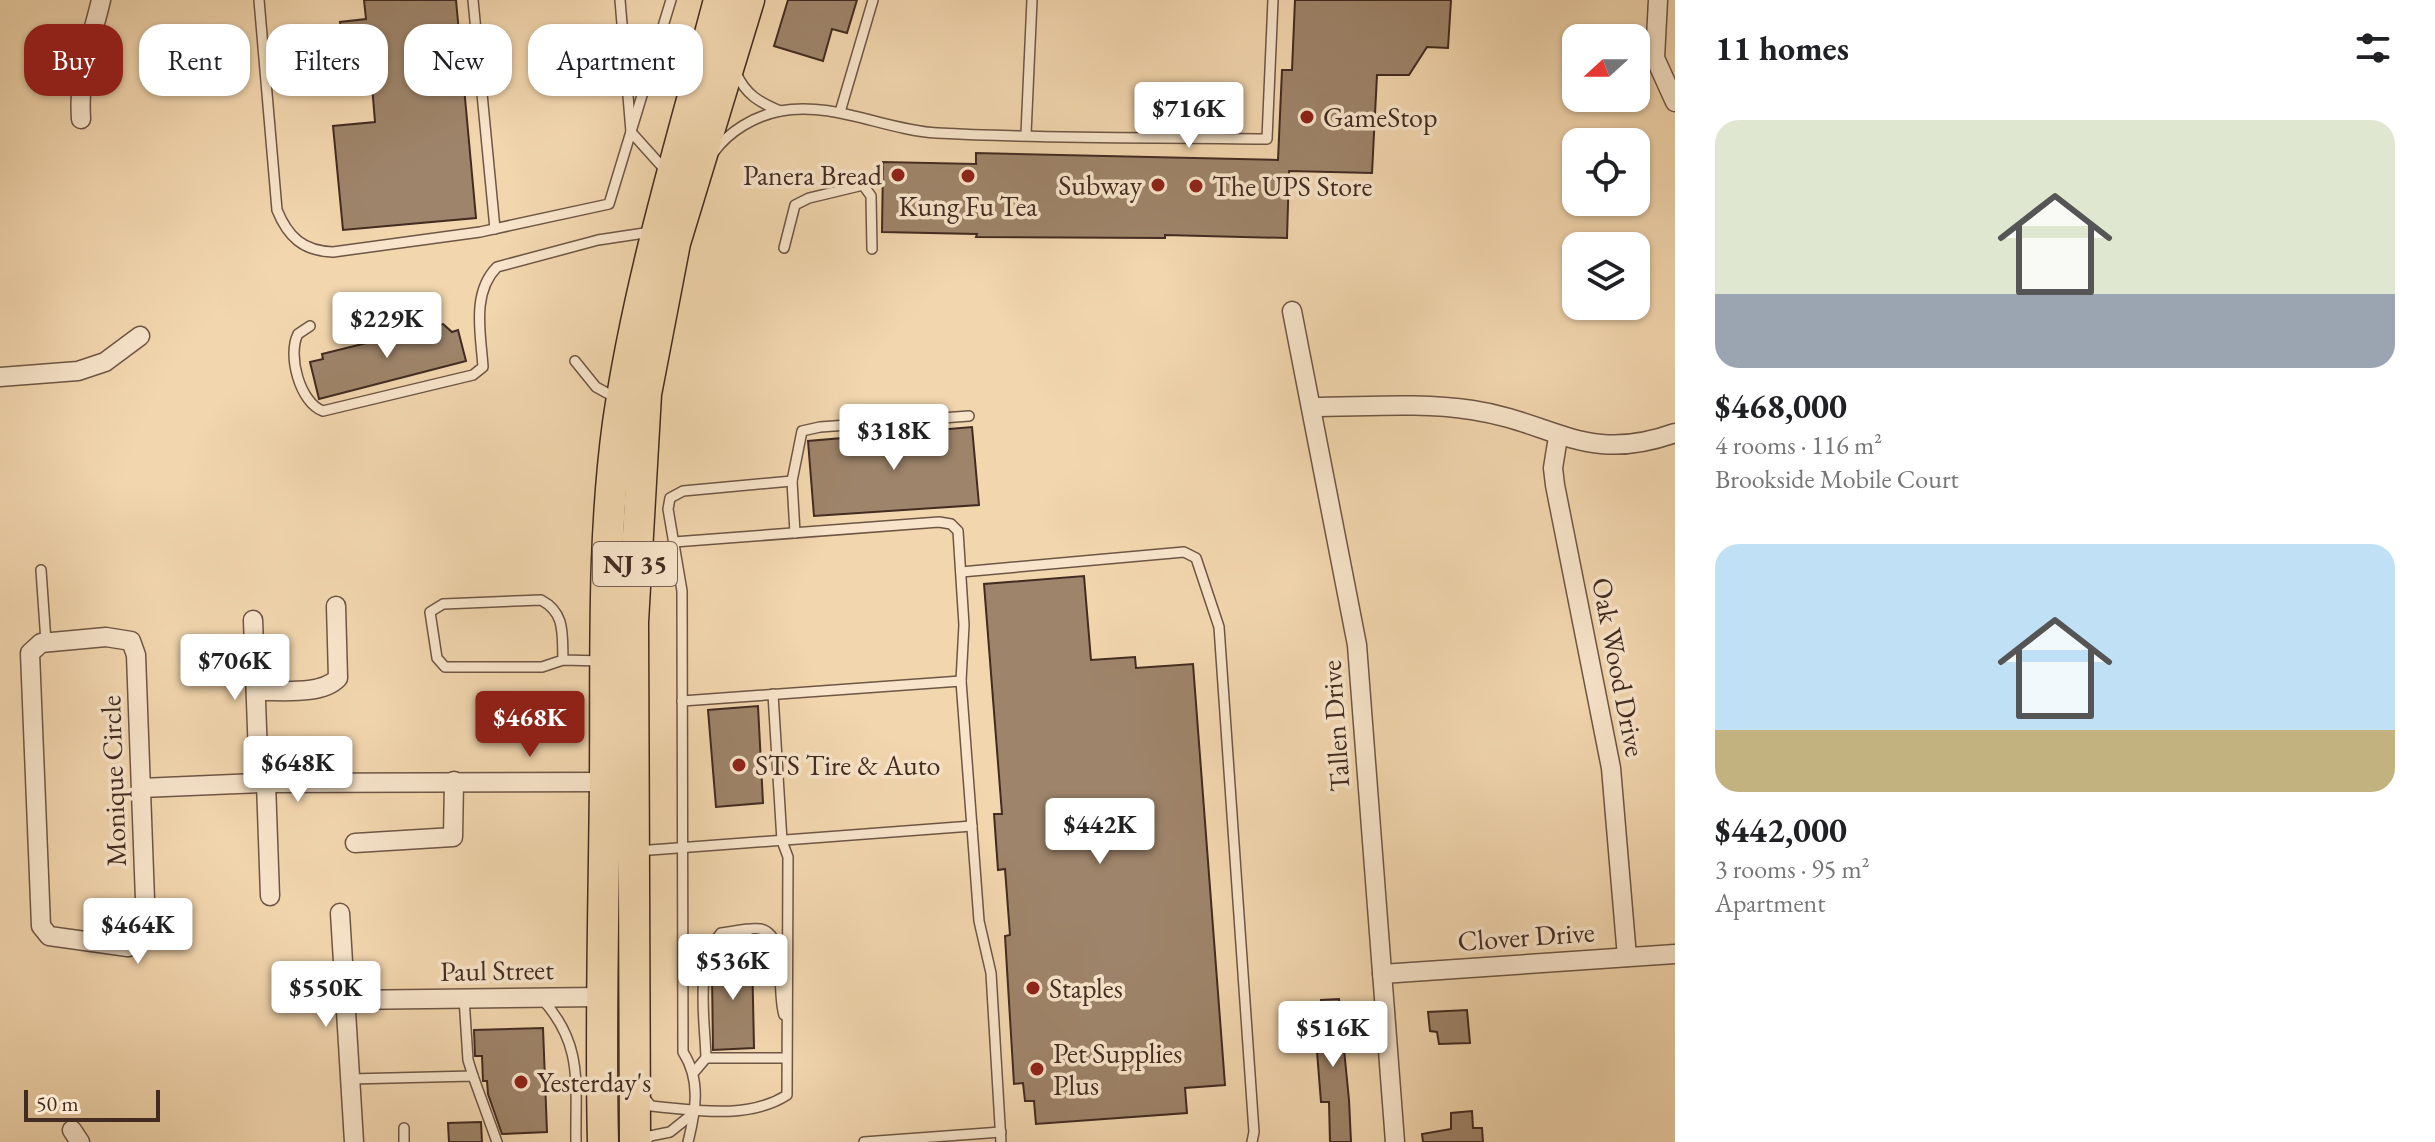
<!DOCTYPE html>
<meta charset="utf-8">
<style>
:root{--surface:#fff;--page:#f6f6f6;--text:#202124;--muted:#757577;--accent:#8f2418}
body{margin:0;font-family:"EB Garamond",serif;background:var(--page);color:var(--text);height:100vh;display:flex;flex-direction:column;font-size:30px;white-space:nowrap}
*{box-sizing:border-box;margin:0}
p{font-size:26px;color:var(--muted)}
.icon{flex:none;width:44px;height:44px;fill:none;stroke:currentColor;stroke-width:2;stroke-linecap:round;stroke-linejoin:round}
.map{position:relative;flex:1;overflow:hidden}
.drawer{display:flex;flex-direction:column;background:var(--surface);width:760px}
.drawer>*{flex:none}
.hud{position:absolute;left:24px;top:24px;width:760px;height:72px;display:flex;gap:16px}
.needle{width:52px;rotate:249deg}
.buttons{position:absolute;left:1562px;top:24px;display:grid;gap:16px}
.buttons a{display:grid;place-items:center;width:88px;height:88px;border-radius:16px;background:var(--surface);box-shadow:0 2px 6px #0004;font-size:40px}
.scale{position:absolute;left:24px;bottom:20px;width:136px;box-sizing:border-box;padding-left:8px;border:4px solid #422b21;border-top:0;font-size:22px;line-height:28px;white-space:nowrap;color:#422b21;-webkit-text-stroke:6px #f7e4ca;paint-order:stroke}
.price{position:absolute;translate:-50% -68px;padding:0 18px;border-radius:8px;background:#fff;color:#222;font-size:26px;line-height:52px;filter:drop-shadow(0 2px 4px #0008)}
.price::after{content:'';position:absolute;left:50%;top:48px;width:24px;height:18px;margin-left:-12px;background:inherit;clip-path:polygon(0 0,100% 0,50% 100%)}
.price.on{background:var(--accent);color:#fff}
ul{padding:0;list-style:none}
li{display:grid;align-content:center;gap:16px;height:424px;padding:0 40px}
li span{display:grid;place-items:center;height:248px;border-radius:24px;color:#555}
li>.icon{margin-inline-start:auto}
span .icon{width:144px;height:144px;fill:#fffc;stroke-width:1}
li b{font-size:34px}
h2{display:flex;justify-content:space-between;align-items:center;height:96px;padding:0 40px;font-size:34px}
.tag{padding:0 28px;border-radius:24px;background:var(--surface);box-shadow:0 2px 6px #0004;font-size:28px;line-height:72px}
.tag.on{background:var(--accent);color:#fff}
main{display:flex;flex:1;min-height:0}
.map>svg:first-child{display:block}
.building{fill:#9e846a;stroke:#422b21;stroke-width:2}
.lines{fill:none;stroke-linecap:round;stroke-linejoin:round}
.service-casing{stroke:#6e5644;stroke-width:12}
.minor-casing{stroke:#6e5644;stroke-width:21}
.trunk-casing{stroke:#422b21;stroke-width:33}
.service{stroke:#f7e4ca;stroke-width:9}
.minor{stroke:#f7e4ca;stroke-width:18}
.trunk{stroke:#f2d6ae;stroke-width:30}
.poi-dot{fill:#8f2418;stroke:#f7e4ca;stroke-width:3}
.labels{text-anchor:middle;stroke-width:7;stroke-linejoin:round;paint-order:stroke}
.shield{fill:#f7e4ca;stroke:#786254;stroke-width:2}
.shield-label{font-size:26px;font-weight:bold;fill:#422b21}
.poi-label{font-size:28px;fill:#422b21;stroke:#f7e4ca;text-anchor:start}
.street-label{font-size:28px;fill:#422b21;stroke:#f7e4ca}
</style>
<main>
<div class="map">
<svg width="1675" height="1142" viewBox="0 0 1675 1142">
<rect width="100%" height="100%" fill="#f2d6ae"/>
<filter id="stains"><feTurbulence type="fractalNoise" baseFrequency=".0025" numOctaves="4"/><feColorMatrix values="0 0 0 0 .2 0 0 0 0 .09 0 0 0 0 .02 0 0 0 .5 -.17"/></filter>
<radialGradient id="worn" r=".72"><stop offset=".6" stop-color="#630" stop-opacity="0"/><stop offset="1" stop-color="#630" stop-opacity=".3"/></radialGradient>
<!-- building -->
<g class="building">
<path d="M 364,0 L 456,0 L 476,218 L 343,230 L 333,126 L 375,122 L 368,36 L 342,38 L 340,22 L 366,19 Z"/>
<path d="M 788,0 L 857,0 L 847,33 L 832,29 L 823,61 L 774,46 Z"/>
<path d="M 1295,0 L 1451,0 L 1448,48 L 1427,47 L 1409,75 L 1377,75 L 1372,173 L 1289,171 L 1287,238 L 1165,235 L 1165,238 L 976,237 L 977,234 L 882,232 L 883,162 L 976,164 L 976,153 L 1278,160 L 1282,70 L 1292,70 Z"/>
<path d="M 443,324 L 452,332 L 458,330 L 466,361 L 319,399 L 310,362 L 323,359 L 322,354 Z"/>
<path d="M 972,427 L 979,505 L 814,516 L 808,441 Z"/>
<path d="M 1084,576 L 1091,660 L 1135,657 L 1136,668 L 1193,664 L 1225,1085 L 1185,1088 L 1187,1113 L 1036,1124 L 1034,1101 L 1025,1101 L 1023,1083 L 1014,1084 L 1005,936 L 1010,935 L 1005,869 L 998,870 L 994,814 L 1002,814 L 984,584 Z"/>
<path d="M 758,706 L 763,803 L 716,807 L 708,710 Z"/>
<path d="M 718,953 L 752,953 L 754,1048 L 713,1050 L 712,974 Z"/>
<path d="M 1339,999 L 1349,1100 L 1351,1142 L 1330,1142 L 1329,1102 L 1321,1102 L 1316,1039 L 1309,1040 L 1308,1024 L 1319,1022 L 1321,1000 Z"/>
<path d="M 1467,1010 L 1470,1043 L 1439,1044 L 1437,1032 L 1430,1031 L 1428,1012 Z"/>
<path d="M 543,1028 L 547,1132 L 502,1134 L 488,1094 L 487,1081 L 483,1081 L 482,1056 L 475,1056 L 474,1030 Z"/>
<path d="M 1472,1111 L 1473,1128 L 1482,1128 L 1483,1142 L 1423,1142 L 1422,1134 L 1451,1129 L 1451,1113 Z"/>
<path d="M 481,1122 L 482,1142 L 449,1142 L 448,1123 Z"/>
</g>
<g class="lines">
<!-- service casing -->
<g class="service-casing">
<g id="service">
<path d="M 259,0 L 277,210 C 288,237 303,251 333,252 L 480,232 L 609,204 L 671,0"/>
<path d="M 473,0 L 495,229"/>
<path d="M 620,0 L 631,132 L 666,171"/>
<path d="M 736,73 C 746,95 759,102 780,111"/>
<path d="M 840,112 L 873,0"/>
<path d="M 1026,134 L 1032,0"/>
<path d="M 714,152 C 729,131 755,116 780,111 C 834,101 884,130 937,133 C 1046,139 1157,137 1267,139 L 1273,0"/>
<path d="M 784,248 L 795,205 L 809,198 L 863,185 L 871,196 L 872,249"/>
<path d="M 310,326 L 298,334 C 287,355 300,403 323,411 L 473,375 L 483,367 C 481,335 471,293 497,267 L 598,240 L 651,232"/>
<path d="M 575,361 L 596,387 L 616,398"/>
<path d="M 795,533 L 792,481 L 802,431 L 820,427 L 969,416"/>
<path d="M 674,542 L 939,522 L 951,524 L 958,531 L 964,625 L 961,681 L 979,921 L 991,973 L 1001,1142"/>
<path d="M 41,570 L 46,642"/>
<path d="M 961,572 L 1184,552 L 1196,558 L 1219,627 L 1254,1132 L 1252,1142"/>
<path d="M 563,660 C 562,635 566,613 541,600 L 443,604 L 430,612 L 437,658 L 445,667 L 542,667 L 563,660 L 602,661"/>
<path d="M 682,701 L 961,681"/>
<path d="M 637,851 L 972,826"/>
<path d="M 738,931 L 752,939 L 779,968"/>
<path d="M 464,998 L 468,1060 L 473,1076"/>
<path d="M 542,999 C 584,1045 575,1084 576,1142"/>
<path d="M 706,1058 L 785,1058"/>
<path d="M 695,1071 L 706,1058 C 705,1019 694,964 721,933 C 733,932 749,927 760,929 C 788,934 776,991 784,1015"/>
<path d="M 350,1079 L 473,1076 L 497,1142"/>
<path d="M 644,1097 L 651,1106 C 694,1110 748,1120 787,1095 L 788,857 L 782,841 L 773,694"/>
<path d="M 404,1128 L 404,1142"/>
<path d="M 645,1142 L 650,1136 L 670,1132 L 695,1112"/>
<path d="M 688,1142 C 696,1110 701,1080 683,1052 L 682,591 L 668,509 L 670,498 L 683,491 L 792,481"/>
<path d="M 864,1142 L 1001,1132"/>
</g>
</g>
<!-- minor casing -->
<g class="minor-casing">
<g id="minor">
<path d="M 1658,0 L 1655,58 L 1675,102"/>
<path d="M 81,119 C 78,69 90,47 101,0"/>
<path d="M 1292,311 L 1357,645 L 1395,1142"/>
<path d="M 0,377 L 78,371 L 105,362 L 140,336"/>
<path d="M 1311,407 C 1364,407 1419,402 1472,410 C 1553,422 1586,465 1675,433"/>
<path d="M 1558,437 L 1553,468 L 1555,485 L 1611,768 L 1627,957"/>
<path d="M 253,620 L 259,783"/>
<path d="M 106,637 L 131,641 L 136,655 L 146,927 C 144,938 139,944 128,947 L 49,936 L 41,926 L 30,653 L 41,643 Z"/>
<path d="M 256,691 C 279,690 321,696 338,678 L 336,606"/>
<path d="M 266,783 L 270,896"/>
<path d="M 141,788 L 259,783 L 605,782"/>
<path d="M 355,843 L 453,837 L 454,781"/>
<path d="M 340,913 L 354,1142"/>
<path d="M 1382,974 L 1675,954"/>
<path d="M 345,1000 L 600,997"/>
<path d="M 72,1130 L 80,1142"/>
</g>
</g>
<!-- trunk casing -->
<g class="trunk-casing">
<g id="trunk">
<path d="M 603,1142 C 600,1021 604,900 605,779 C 606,661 602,541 618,423 C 639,278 682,141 719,0"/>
<path d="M 635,1142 L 633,622 L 646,394 L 675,243 L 749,0"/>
</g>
</g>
<!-- service -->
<use href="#service" class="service"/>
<!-- minor -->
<use href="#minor" class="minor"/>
<!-- trunk -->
<use href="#trunk" class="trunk"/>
</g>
<!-- markers -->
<g class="poi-dot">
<circle cx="1307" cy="117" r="8"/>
<circle cx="898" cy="175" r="8"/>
<circle cx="968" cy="176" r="8"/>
<circle cx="1158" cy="185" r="8"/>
<circle cx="1196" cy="186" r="8"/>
<circle cx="739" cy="765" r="8"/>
<circle cx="1033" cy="988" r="8"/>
<circle cx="1037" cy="1069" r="8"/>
<circle cx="521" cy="1082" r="8"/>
</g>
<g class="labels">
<!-- shield labels -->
<rect class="shield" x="593" y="542" width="84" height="44" rx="6"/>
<g class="shield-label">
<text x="635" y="573">NJ 35</text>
</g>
<!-- poi labels -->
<g class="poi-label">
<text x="1323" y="127">GameStop</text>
<text x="882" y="185" text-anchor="end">Panera Bread</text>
<text x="1142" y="195" text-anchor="end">Subway</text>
<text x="1212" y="196">The UPS Store</text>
<text x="968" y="216" text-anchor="middle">Kung Fu Tea</text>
<text x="755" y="775">STS Tire &amp; Auto</text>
<text x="1049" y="998">Staples</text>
<text x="1053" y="1063">Pet Supplies<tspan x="1053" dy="32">Plus</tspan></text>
<text x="537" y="1092">Yesterday's</text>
</g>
<!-- street labels -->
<g class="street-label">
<text transform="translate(1619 667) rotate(79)" y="10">Oak Wood Drive</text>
<text transform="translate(1335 726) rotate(-94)" y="10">Tallen Drive</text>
<text transform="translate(113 781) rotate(-92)" y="10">Monique Circle</text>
<text transform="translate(1526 936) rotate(-4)" y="10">Clover Drive</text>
<text transform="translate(497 970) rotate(-1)" y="10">Paul Street</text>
</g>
</g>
<rect width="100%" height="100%" filter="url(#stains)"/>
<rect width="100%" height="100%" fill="url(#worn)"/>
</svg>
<div class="buttons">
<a><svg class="needle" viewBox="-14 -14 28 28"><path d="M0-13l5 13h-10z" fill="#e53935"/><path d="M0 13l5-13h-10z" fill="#757577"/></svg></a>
<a><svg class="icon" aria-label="locate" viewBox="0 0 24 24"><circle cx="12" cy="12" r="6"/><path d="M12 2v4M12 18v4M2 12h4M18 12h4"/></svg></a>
<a><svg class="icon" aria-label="layers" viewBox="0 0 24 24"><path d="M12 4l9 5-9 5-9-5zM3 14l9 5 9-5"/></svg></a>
</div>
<div class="scale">50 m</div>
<b class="price" style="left:1189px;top:150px">$716K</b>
<b class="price" style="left:387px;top:360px">$229K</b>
<b class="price" style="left:894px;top:472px">$318K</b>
<b class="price" style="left:235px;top:702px">$706K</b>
<b class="price on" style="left:530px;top:759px">$468K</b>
<b class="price" style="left:298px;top:804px">$648K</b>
<b class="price" style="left:1100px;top:866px">$442K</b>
<b class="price" style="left:138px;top:966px">$464K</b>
<b class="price" style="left:733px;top:1002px">$536K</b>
<b class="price" style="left:326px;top:1029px">$550K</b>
<b class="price" style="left:1333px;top:1069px">$516K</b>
<div class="hud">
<a class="tag on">Buy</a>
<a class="tag">Rent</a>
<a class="tag">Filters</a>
<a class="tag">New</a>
<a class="tag">Apartment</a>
</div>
</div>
<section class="drawer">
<h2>11 homes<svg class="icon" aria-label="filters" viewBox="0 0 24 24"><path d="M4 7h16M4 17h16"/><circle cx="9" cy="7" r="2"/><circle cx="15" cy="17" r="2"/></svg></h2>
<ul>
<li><span style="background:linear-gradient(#dfe7d0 70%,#9aa5b1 0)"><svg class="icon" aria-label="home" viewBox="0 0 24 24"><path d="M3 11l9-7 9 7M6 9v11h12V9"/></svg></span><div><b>$468,000</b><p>4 rooms · 116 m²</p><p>Brookside Mobile Court</p></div></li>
<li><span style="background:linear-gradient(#bfe0f5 75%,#c2b280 0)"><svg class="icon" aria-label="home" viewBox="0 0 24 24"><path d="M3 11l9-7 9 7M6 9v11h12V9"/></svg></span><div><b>$442,000</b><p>3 rooms · 95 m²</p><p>Apartment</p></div></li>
</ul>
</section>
</main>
